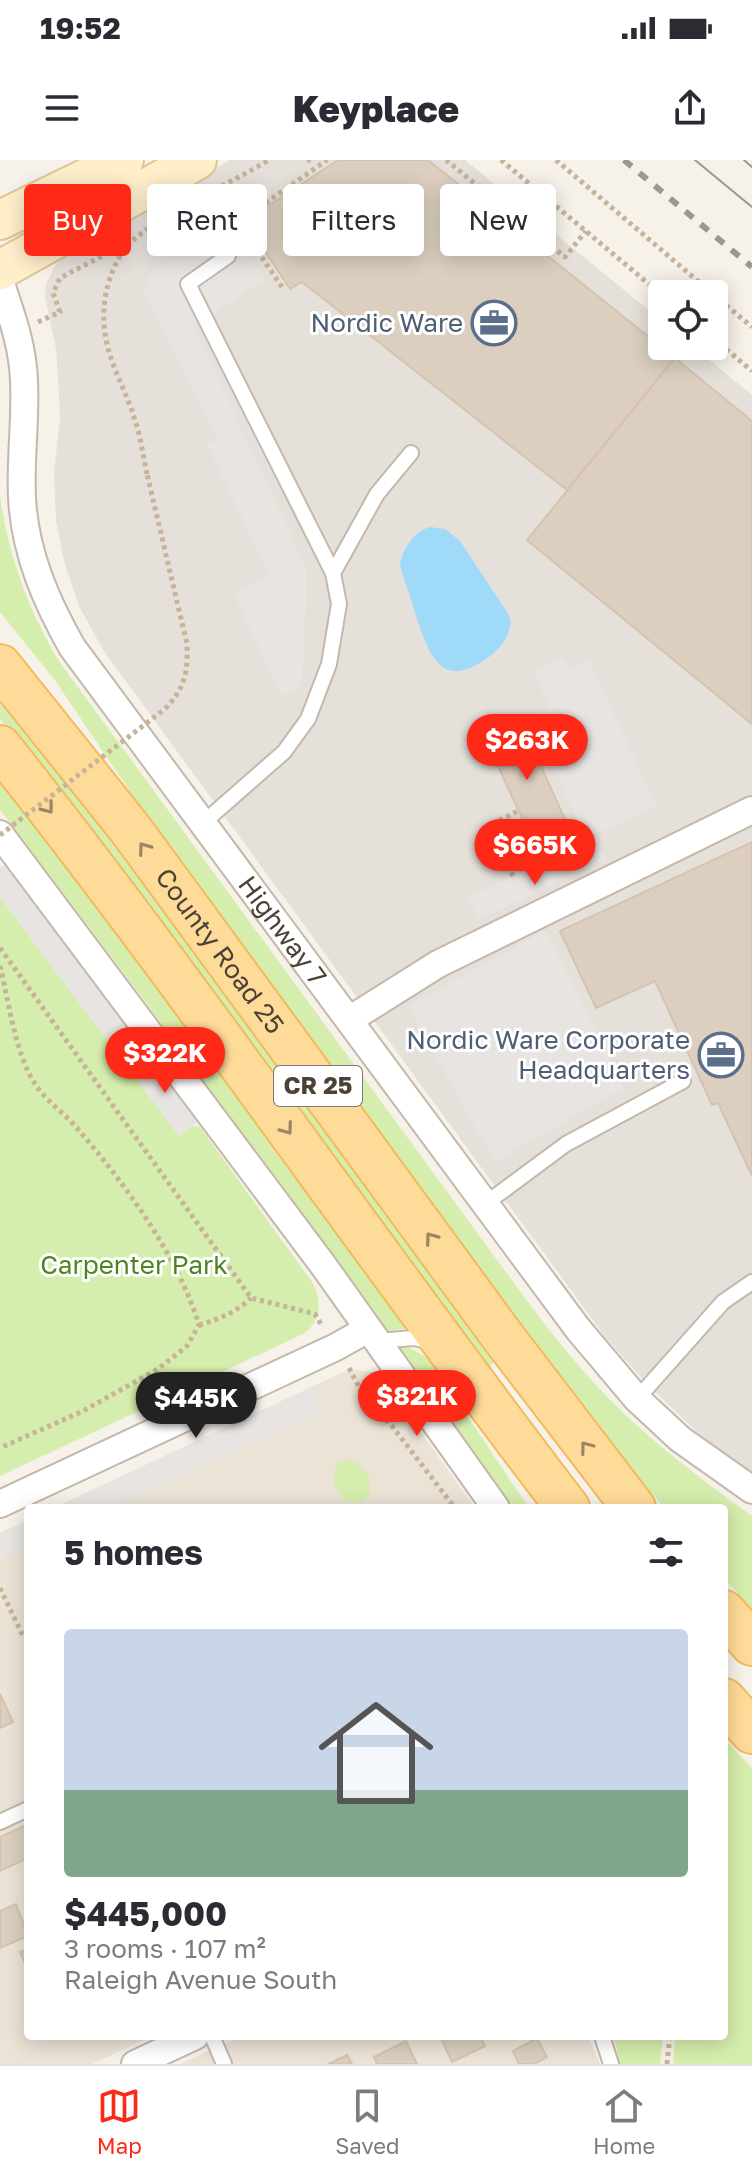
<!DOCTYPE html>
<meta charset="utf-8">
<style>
:root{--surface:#fff;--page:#f2f2f3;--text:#2b2b33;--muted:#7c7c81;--line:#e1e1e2;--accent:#ff2917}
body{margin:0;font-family:"Golos Text",sans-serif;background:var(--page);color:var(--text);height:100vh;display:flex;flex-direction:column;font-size:30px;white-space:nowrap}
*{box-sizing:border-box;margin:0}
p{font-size:26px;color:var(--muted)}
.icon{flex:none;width:44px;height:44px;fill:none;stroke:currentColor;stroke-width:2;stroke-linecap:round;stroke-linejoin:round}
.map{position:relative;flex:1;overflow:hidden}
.side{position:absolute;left:24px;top:1344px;width:704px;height:536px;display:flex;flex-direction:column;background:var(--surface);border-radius:8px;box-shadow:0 4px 20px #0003}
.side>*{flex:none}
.guide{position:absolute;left:24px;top:24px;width:704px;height:72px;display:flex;gap:16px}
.controls{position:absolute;left:648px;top:120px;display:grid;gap:16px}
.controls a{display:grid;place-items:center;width:80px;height:80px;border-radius:8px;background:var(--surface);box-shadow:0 4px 20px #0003;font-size:40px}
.price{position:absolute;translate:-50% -68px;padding:0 18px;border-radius:28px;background:var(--accent);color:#fff;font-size:26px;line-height:52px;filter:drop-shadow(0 2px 4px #0008)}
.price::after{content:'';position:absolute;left:50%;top:48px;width:24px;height:18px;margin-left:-12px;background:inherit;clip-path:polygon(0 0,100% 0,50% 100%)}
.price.on{background:#222;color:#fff}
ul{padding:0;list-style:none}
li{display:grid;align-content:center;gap:16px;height:424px;padding:0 40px}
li+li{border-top:2px solid var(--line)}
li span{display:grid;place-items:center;height:248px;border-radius:8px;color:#555}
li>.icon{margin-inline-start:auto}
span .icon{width:144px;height:144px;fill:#fffc;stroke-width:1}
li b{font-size:34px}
h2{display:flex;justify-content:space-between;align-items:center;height:96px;padding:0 40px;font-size:34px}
.pill{padding:0 28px;border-radius:8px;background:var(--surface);box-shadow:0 4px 20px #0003;font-size:28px;line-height:72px}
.pill.on{background:var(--accent);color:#fff}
.status{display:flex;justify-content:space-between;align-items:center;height:56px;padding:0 40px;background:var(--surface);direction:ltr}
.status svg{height:22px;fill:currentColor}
header{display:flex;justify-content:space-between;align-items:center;height:104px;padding:0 40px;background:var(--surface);font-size:36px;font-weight:800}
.tab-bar{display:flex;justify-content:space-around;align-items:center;height:112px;border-top:2px solid var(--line);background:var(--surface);font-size:22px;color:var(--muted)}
.tab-bar a{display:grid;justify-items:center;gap:4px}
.tab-bar .on{color:var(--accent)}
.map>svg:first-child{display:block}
.residential{fill:#ebe3d6}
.industrial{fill:#e5e0da}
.green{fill:#d6eead}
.parking{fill:#e7e4e1}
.water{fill:#9fdaf9}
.building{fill:#dccfbf;stroke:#d5c3af;stroke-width:2}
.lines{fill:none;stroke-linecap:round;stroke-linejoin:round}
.lane-casing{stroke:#c3b8aa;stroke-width:18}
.street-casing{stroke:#c3b8aa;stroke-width:30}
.secondary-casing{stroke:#dec695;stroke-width:42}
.primary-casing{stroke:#f2ba5b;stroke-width:46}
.path{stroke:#c6b399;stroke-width:5;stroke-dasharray:4 4;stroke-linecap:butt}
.lane{stroke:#fff;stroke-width:14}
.street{stroke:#fff;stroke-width:26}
.secondary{stroke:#ffeeca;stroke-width:38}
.primary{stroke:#ffdb99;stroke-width:42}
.tram{stroke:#989898;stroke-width:2}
.rail{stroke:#989898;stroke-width:6;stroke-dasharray:10 10;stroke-linecap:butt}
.path-bridge{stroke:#c6b399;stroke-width:5;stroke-dasharray:4 4;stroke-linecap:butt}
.oneway{stroke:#9c8663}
.labels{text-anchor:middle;stroke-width:6;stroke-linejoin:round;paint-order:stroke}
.shield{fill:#fff;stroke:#817a72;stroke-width:2}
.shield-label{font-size:24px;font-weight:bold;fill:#4b4136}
.service-label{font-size:26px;fill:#4e5e75;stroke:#fff;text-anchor:end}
.street-label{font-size:26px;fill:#4b4136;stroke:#fff}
.park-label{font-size:26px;fill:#4e8421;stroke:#fff}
</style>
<div class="status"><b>19:52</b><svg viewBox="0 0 49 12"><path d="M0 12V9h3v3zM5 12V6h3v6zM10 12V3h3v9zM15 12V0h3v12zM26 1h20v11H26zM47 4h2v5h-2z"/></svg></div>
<header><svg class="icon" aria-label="menu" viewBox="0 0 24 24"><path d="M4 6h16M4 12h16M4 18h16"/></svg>Keyplace<svg class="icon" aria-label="share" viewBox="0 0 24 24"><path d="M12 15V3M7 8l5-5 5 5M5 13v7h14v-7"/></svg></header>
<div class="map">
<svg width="752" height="1904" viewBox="0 0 752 1904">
<rect width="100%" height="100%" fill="#f6f1e9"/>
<!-- residential -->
<g class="residential">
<path d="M 357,1210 L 371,1212 L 385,1222 L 475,1348 L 54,1348 L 341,1213 Z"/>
<path d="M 28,1360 L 28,1876 L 152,1876 L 92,1904 L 0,1904 L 0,1373 Z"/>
<path d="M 241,1876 L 588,1876 L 600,1904 L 181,1904 Z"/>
</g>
<!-- industrial -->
<path class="industrial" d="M 230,0 L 465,0 L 662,161 L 662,186 L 692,186 L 752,235 L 752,1314 L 697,1272 L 646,1223 L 606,1178 L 103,490 L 79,446 L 65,405 L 56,360 L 54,313 L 60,260 L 59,234 L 56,189 L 45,136 L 46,124 L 60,97 Z"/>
<!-- green -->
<g class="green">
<path d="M 0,335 C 8,396 29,452 61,504 L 522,1134 C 545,1165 569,1196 596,1225 C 642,1275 697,1316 752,1356 L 752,1450 L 724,1418 L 724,1348 L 664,1348 L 597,1267 L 436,1055 L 179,704 L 54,519 L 0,452 Z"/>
<path d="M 0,543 L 78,631 L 496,1199 L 485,1213 L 186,802 L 0,559 Z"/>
<path d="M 0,615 L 64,698 L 408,1168 L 387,1171 L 144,840 L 0,650 Z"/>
<path d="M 0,737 L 179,976 L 192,966 L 200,967 L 312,1122 C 322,1140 322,1162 303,1174 L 0,1316 Z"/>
<path d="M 398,1187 L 410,1188 L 429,1199 L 529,1348 L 512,1348 Z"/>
<path d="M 347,1299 C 365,1305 373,1318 369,1336 L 359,1342 L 345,1341 C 335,1329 331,1320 336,1305 Z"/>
<path d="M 724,1578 L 752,1608 L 752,1904 L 673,1904 L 675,1876 L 724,1876 Z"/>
<path d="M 614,1876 L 663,1876 L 660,1904 L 620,1904 Z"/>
</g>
<!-- parking -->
<g class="parking">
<path d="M 222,52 L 265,118 L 194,167 L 307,409 L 302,525 L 282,536 L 234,434 L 270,416 L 207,284 L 217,279 L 144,132 L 156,100 Z"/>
<path d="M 562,498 L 568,509 L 588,499 L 657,646 L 586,679 L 530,558 L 550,548 L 533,511 Z"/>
<path d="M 596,677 L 606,700 L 479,760 L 468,737 Z"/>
<path d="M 5,705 L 198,962 L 179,976 L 0,737 L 0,708 Z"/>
<path d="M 545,770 L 624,928 L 495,1002 L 408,847 Z"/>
<path d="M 311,1228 L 323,1251 L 112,1348 L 54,1348 Z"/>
<path d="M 28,1360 L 28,1387 L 0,1400 L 0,1373 Z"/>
</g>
<!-- water -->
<path class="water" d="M 430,367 L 445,369 L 460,381 L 507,452 L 511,461 C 509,479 498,492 483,501 C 440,529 429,493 417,459 C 412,441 405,424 400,405 C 402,390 414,371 430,367 Z"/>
<!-- building -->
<g class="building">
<path d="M 338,0 L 428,0 L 675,198 L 567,330 L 302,122 L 290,129 L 245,61 Z"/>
<path d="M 675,198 L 752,261 L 752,564 L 527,380 Z"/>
<path d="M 521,562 L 568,666 L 533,682 L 485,578 Z"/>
<path d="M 752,682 L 752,1016 L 718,943 L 712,945 L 655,821 L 596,848 L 560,771 Z"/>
<path d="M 0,1534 L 13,1562 L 0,1568 Z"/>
<path d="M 28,1664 L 28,1698 L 0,1711 L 0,1677 Z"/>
<path d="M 16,1744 L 28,1776 L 0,1788 L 0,1751 Z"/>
<path d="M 28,1789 L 28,1810 L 20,1792 Z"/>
<path d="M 440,1876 L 480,1876 L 485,1886 L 452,1902 Z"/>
<path d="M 537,1878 L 547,1897 L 534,1904 L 519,1904 L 513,1891 Z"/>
<path d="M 406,1881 L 417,1904 L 377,1904 L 374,1897 Z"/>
<path d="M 347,1895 L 352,1904 L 328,1904 Z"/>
</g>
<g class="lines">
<!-- lane casing -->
<g class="lane-casing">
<g id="lane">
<path d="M 228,96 L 188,124 L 333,413"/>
<path d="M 203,663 L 284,592 L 308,559 L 329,504 L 339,444 L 333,413 L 377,334 L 411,293"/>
<path d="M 485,1044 L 566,984 L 683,921"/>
<path d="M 377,1181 L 414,1178 L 432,1182"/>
<path d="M 637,1239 L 723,1142 L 752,1122"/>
<path d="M 0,1662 L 28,1649"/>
<path d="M 212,1876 L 224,1904"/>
<path d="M 602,1876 L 611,1904"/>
</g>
</g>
<!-- street casing -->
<g class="street-casing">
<g id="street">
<path id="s1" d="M 0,121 C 11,154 23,186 24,221 C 26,260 20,299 22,338 C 25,393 46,441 72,487 L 578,1169 L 637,1239 L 680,1279 L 752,1330"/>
<path d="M 0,674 L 323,1105 L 496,1348"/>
<path d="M 349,860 L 438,804 L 752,650"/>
<path d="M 0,1344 L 336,1187 L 368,1169"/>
<path d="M 135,1904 L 195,1876"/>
</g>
</g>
<!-- secondary casing -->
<g class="secondary-casing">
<g id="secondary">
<path d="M 0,60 L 124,0"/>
<path d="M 0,110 L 197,0"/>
</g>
</g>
<!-- primary casing -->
<g class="primary-casing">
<g id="primary">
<path id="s2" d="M 0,506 L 131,670 L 503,1177 L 634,1348"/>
<path d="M 0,587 C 197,835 375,1097 568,1348"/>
<path d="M 724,1452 L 752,1484"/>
<path d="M 724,1540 L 752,1572"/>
</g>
</g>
<!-- path -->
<g class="path">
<path d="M 307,0 L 311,0"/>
<path d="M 446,0 L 565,97 L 586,71"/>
<path d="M 501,0 L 662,135"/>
<path d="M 556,0 L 713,134"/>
<path d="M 282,127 L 238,62 L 327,0"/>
<path d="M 714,135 L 752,167"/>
<path d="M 38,162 L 60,152 L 53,133 L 60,118 L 108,93 L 123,90"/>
<path d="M 714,179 L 752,211"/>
<path d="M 147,314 C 143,296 141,277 135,260 C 127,233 111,207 106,179 C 100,149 106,118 123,91 C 143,62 234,22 269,0"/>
<path d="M 513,716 L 492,675 L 492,667 L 496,662 L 518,651"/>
<path d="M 0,788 L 251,1138 L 315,1154 L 322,1166"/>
<path d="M 0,806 C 9,842 15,893 35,924 C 46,941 64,953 77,968 C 125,1024 177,1094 199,1165 L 187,1186 L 158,1209 L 83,1251 L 0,1288"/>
<path d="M 199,1165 C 219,1159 235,1153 251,1138"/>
<path d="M 349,1208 L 363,1235 L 392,1266 L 455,1348"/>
<path d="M 0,1428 L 23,1476"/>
<path d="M 667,1904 L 670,1876"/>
</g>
<!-- lane -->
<use href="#lane" class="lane"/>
<!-- street -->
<use href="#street" class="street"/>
<!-- secondary -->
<use href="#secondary" class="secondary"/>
<!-- primary -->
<use href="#primary" class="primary"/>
<!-- tram -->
<g class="tram">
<path d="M 695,0 L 752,47"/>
<path d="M 744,0 L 752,7"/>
</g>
<!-- rail -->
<path class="rail" d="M 624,0 L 752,107"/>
<!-- path-bridge -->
<path class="path-bridge" d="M 0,675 L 165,549 C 185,528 188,513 187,484 L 147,314"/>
</g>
<!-- one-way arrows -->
<defs><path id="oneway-chevron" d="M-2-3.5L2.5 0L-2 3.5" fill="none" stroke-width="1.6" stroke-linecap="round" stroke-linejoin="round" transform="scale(2)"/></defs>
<g class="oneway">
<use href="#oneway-chevron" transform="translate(48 648) rotate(52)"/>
<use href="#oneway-chevron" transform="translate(144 688) rotate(-126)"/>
<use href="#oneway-chevron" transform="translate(287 969) rotate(54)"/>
<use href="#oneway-chevron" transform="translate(431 1078) rotate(-126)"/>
<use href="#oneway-chevron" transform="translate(586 1287) rotate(-127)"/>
</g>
<!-- icons -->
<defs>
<g id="office-ring" transform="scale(2.3)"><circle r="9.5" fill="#fff" stroke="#5c6f8a" stroke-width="1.5"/><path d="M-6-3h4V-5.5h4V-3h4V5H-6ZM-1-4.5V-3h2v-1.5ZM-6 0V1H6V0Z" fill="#5c6f8a"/></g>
</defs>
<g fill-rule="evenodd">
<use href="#office-ring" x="494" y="163"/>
<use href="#office-ring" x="721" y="895"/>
</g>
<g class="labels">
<!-- shield labels -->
<rect class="shield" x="274" y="906" width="88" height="40" rx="6"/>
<g class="shield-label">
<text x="318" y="934">CR 25</text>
</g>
<!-- service labels -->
<g class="service-label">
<text x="463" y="172">Nordic Ware</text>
<text x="690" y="889">Nordic Ware Corporate<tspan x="690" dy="30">Headquarters</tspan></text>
</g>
<!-- street labels -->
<g class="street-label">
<text dy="9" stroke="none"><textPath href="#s1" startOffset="732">Highway 7</textPath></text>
<text dy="9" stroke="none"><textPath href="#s2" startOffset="360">County Road 25</textPath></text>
</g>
<!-- park labels -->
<g class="park-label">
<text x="134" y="1114">Carpenter Park</text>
</g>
</g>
</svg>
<div class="controls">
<a><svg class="icon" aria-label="locate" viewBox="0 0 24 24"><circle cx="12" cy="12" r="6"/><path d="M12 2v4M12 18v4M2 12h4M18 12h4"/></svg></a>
</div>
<b class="price" style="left:527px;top:622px">$263K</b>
<b class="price" style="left:535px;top:727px">$665K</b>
<b class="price" style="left:165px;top:935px">$322K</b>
<b class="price" style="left:417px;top:1278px">$821K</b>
<b class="price on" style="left:196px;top:1280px">$445K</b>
<div class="guide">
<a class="pill on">Buy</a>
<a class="pill">Rent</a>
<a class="pill">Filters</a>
<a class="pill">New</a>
</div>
<section class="side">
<h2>5 homes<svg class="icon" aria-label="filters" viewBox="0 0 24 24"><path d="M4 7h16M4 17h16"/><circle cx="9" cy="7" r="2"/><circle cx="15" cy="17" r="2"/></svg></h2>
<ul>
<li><span style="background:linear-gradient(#c9d6e8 65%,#7fa58c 0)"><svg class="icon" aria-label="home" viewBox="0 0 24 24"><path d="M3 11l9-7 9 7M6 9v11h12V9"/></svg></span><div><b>$445,000</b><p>3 rooms · 107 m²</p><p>Raleigh Avenue South</p></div></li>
</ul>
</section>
</div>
<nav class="tab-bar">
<a class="on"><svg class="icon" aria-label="map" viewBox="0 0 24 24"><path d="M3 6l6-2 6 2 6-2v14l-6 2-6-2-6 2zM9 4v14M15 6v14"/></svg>Map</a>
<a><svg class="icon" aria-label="saved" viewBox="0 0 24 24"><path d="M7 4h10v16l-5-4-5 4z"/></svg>Saved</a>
<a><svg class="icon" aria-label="home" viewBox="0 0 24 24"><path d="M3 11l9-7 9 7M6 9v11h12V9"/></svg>Home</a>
</nav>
